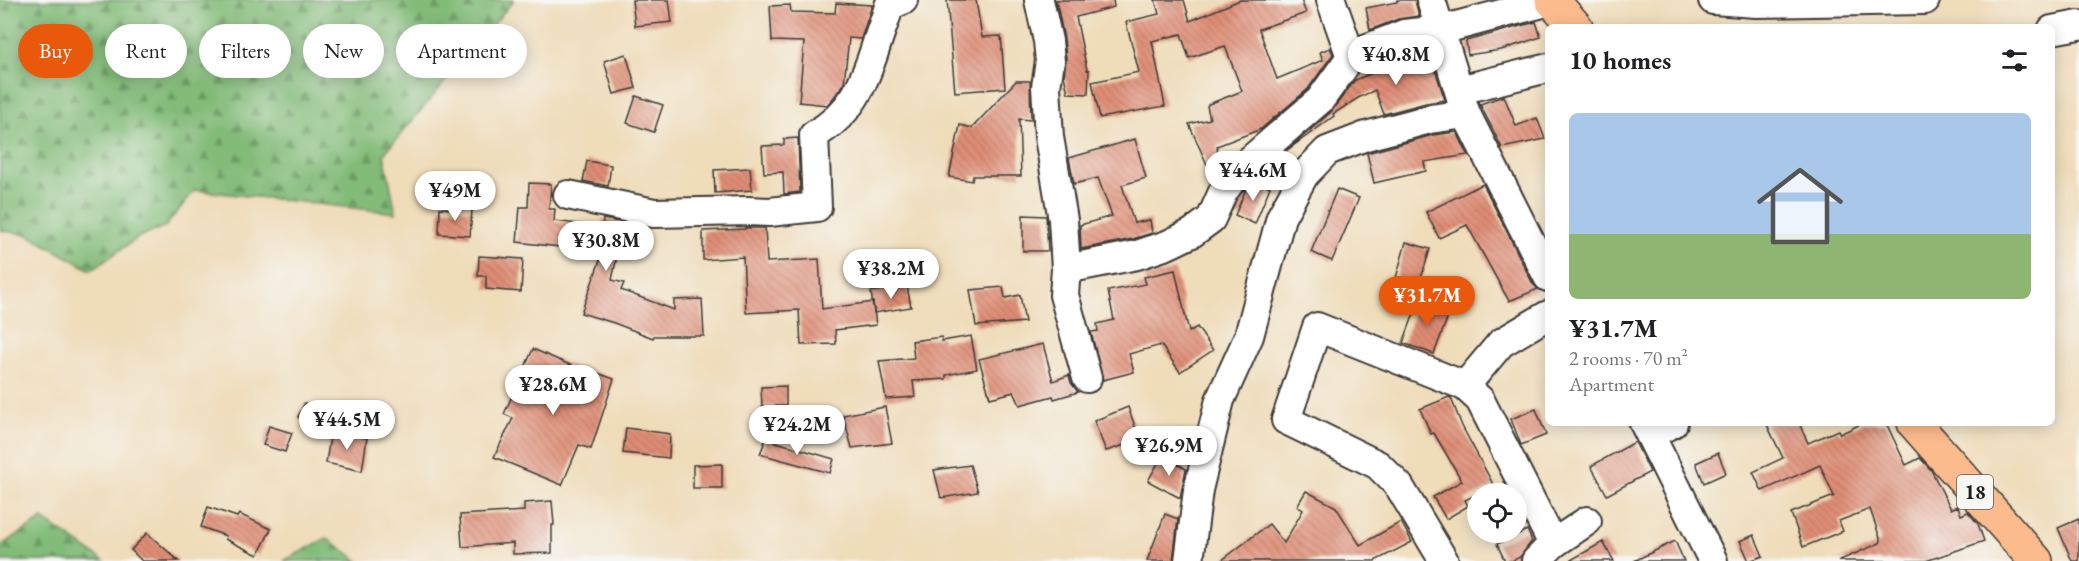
<!DOCTYPE html>
<meta charset="utf-8">
<style>
:root{--surface:#fff;--page:#f2f2f2;--text:#202124;--muted:#757577;--accent:#ea580c}
body{margin:0;font-family:"EB Garamond",serif;background:var(--page);color:var(--text);height:100vh;display:flex;flex-direction:column;font-size:22px;white-space:nowrap}
*{box-sizing:border-box;margin:0}
p{font-size:20px;color:var(--muted)}
.icon{flex:none;width:33px;height:33px;fill:none;stroke:currentColor;stroke-width:2;stroke-linecap:round;stroke-linejoin:round}
.map{position:relative;flex:1;overflow:hidden}
.drawer{position:absolute;left:1545px;top:24px;width:510px;height:402px;display:flex;flex-direction:column;background:var(--surface);border-radius:9px;box-shadow:0 3px 15px #0003}
.drawer>*{flex:none}
.banner{position:absolute;left:18px;top:24px;width:570px;height:54px;display:flex;gap:12px}
.controls{position:absolute;left:1467px;top:483px;display:grid;gap:12px}
.controls a{display:grid;place-items:center;width:60px;height:60px;border-radius:50%;background:var(--surface);box-shadow:0 3px 15px #0003;font-size:30px}
.price{position:absolute;translate:-50% -51px;padding:0 14px;border-radius:21px;background:#fff;color:#222;font-size:20px;line-height:39px;filter:drop-shadow(0 2px 3px #0008)}
.price::after{content:'';position:absolute;left:50%;top:36px;width:18px;height:14px;margin-left:-9px;background:inherit;clip-path:polygon(0 0,100% 0,50% 100%)}
.price.active{background:var(--accent);color:#fff}
ul{padding:0;list-style:none}
li{display:grid;align-content:center;gap:12px;height:318px;padding:0 24px}
li span{display:grid;place-items:center;height:186px;border-radius:9px;color:#555}
li>.icon{margin-inline-start:auto}
span .icon{width:108px;height:108px;fill:#fffc;stroke-width:1}
li b{font-size:26px}
h2{display:flex;justify-content:space-between;align-items:center;height:72px;padding:0 24px;font-size:26px}
.chip{padding:0 21px;border-radius:27px;background:var(--surface);box-shadow:0 3px 15px #0003;font-size:21px;line-height:54px}
.chip.active{background:var(--accent);color:#fff}
.map>svg:first-child{display:block}
.forest{fill:url(#forest-firs);stroke:#506c4a;stroke-width:1.5}
.building{fill:url(#building-back-hatch)}
.lines{fill:none;stroke-linecap:round;stroke-linejoin:round}
.minor-casing{stroke:#3c3934;stroke-width:32}
.major-casing{stroke:#3c3934;stroke-width:36}
.minor{stroke:#fff;stroke-width:28}
.major{stroke:#fbbb8d;stroke-width:33}
.labels{text-anchor:middle;stroke-width:6;stroke-linejoin:round;paint-order:stroke}
.shield{fill:#f6f6f2;stroke:#5d5d5c;stroke-width:1.5}
.shield-label{font-size:20px;font-weight:bold;fill:#1c1c1c}
</style>
<div class="map">
<svg width="2079" height="561" viewBox="0 0 2079 561">
<defs>
<pattern id="forest-firs" width="22" height="20" patternUnits="userSpaceOnUse" patternTransform="scale(1.5)"><rect width="22" height="20" fill="#83bc79"/><path d="M5 1l3.5 6h-7zM16 11l3.5 6h-7z" fill="#6a9862"/></pattern>
<pattern id="building-back-hatch" width="6" height="6" patternUnits="userSpaceOnUse" patternTransform="scale(1.5)"><rect width="6" height="6" fill="#e08e76"/><path d="M-1 5l2 2M0 0l6 6M5-1l2 2" fill="none" stroke="#b57360"/></pattern>
</defs>
<rect width="100%" height="100%" fill="#f6f6f2"/>
<filter id="ink" filterUnits="userSpaceOnUse"><feTurbulence type="fractalNoise" baseFrequency=".0167" numOctaves="2"/><feDisplacementMap in="SourceGraphic" scale="12" xChannelSelector="R" yChannelSelector="G"/><feConvolveMatrix kernelMatrix="1 2 1 2 8 2 1 2 1" color-interpolation-filters="sRGB"/></filter>
<filter id="wash" filterUnits="userSpaceOnUse"><feTurbulence type="fractalNoise" baseFrequency=".008" numOctaves="4" result="noise"/><feDisplacementMap in="SourceGraphic" scale="24" xChannelSelector="R" yChannelSelector="G"/><feGaussianBlur stdDeviation="1.35" result="paint"/><feColorMatrix in="noise" values="0 0 0 0 0 0 0 0 0 0 0 0 0 0 0 0 0 1.4 0 .05"/><feComposite in="paint" operator="in"/></filter>
<g filter="url(#wash)">
<rect width="100%" height="100%" fill="#efdcb9"/>
<!-- forest -->
<g class="forest">
<path d="M 0,0 L 514,0 L 384,154 L 396,213 L 195,190 L 166,226 L 139,237 L 91,270 L 28,235 L 0,230 Z"/>
<path d="M 43,519 L 104,561 L 0,561 L 0,546 Z"/>
<path d="M 327,538 L 359,561 L 284,561 Z"/>
</g>
<g id="blocks">
<!-- building -->
<g class="building">
<path d="M 632,0 L 669,0 L 672,22 L 635,26 Z"/>
<path d="M 947,0 L 976,0 L 982,37 L 1001,36 L 1005,88 L 955,92 Z"/>
<path d="M 1056,0 L 1113,0 L 1114,7 L 1076,17 L 1087,70 L 1089,70 L 1088,94 L 1068,93 L 1064,76 L 1066,59 L 1064,39 Z"/>
<path d="M 1155,0 L 1184,0 L 1190,21 L 1240,0 L 1301,0 L 1306,13 L 1259,29 L 1277,79 L 1323,60 L 1320,52 L 1330,48 L 1333,54 L 1308,89 L 1261,129 L 1217,146 L 1219,170 L 1213,178 L 1189,124 L 1210,119 L 1207,106 L 1209,104 L 1242,91 L 1225,46 L 1189,58 L 1181,34 L 1152,41 L 1165,106 L 1100,118 L 1092,82 L 1139,72 L 1126,22 L 1159,14 Z"/>
<path d="M 1397,0 L 1415,0 L 1419,16 L 1398,19 L 1370,30 L 1366,8 L 1397,2 Z"/>
<path d="M 836,3 L 872,5 L 861,39 L 849,38 L 844,83 L 834,97 L 827,105 L 799,102 L 804,42 L 772,41 L 770,6 L 790,5 L 791,12 L 835,13 Z"/>
<path d="M 1536,22 L 1541,37 L 1501,50 L 1468,55 L 1466,41 Z"/>
<path d="M 1428,48 L 1445,100 L 1426,103 L 1384,114 L 1375,90 L 1358,98 L 1333,114 L 1334,116 L 1286,151 L 1331,112 L 1355,80 L 1406,59 L 1403,52 Z"/>
<path d="M 626,54 L 636,88 L 614,94 L 604,61 Z"/>
<path d="M 1016,81 L 1030,81 L 1031,120 L 1019,119 L 1021,176 L 973,176 L 972,181 L 949,177 L 960,125 L 972,128 Z"/>
<path d="M 636,96 L 663,105 L 654,132 L 627,123 Z"/>
<path d="M 1504,96 L 1516,126 L 1537,118 L 1545,139 L 1502,148 L 1480,104 Z"/>
<path d="M 1457,132 L 1468,155 L 1424,162 L 1426,171 L 1374,183 L 1367,153 L 1433,135 Z"/>
<path d="M 798,138 L 800,192 L 784,194 L 783,172 L 764,173 L 762,146 L 784,145 L 784,139 Z"/>
<path d="M 1135,139 L 1146,178 L 1122,185 L 1134,223 L 1150,220 L 1152,233 L 1133,239 L 1081,249 L 1080,225 L 1112,216 L 1098,178 L 1074,184 L 1069,158 Z"/>
<path d="M 587,161 L 611,165 L 608,186 L 583,181 Z"/>
<path d="M 750,168 L 752,190 L 715,193 L 714,170 Z"/>
<path d="M 1252,180 L 1270,187 L 1255,224 L 1235,215 L 1246,189 Z"/>
<path d="M 529,183 L 551,184 L 549,209 L 555,209 L 554,221 L 602,227 L 603,219 L 624,223 L 612,280 L 624,283 L 621,290 L 674,310 L 674,300 L 702,299 L 704,336 L 654,336 L 653,338 L 614,323 L 581,313 L 603,252 L 517,242 L 520,207 L 528,207 Z"/>
<path d="M 1483,184 L 1533,284 L 1538,289 L 1509,301 L 1467,225 L 1439,238 L 1426,212 Z"/>
<path d="M 1337,189 L 1359,198 L 1332,261 L 1311,252 Z"/>
<path d="M 440,208 L 472,210 L 470,236 L 439,234 Z"/>
<path d="M 1023,215 L 1046,216 L 1048,251 L 1023,251 Z"/>
<path d="M 745,228 L 765,228 L 767,262 L 819,259 L 822,309 L 873,302 L 876,325 L 835,330 L 836,344 L 801,345 L 799,310 L 746,313 L 743,257 L 703,260 L 703,231 L 745,229 Z"/>
<path d="M 1406,242 L 1430,249 L 1419,285 L 1396,278 Z"/>
<path d="M 479,256 L 523,259 L 521,292 L 486,289 L 486,276 L 478,276 Z"/>
<path d="M 1175,270 L 1189,332 L 1197,327 L 1213,350 L 1180,372 L 1161,345 L 1129,354 L 1134,372 L 1103,380 L 1091,332 L 1098,331 L 1097,324 L 1114,320 L 1108,291 L 1146,284 L 1144,277 Z"/>
<path d="M 907,286 L 911,307 L 874,313 L 871,292 Z"/>
<path d="M 1003,287 L 1005,298 L 1020,295 L 1025,322 L 976,326 L 970,290 Z"/>
<path d="M 1419,300 L 1450,311 L 1434,354 L 1403,343 Z"/>
<path d="M 971,336 L 977,369 L 946,375 L 946,379 L 913,381 L 915,397 L 886,399 L 879,361 L 914,358 L 912,341 L 942,337 L 942,341 Z"/>
<path d="M 1043,344 L 1053,381 L 1069,375 L 1071,383 L 1078,392 L 1054,399 L 1053,396 L 1020,405 L 1014,392 L 990,398 L 979,359 Z"/>
<path d="M 533,349 L 577,368 L 578,366 L 614,379 L 591,449 L 579,445 L 562,485 L 494,457 L 513,418 L 504,414 Z"/>
<path d="M 786,386 L 786,406 L 762,406 L 761,387 Z"/>
<path d="M 1449,397 L 1451,398 L 1462,426 L 1494,486 L 1465,500 L 1468,506 L 1446,519 L 1433,497 L 1462,481 L 1434,433 L 1431,434 L 1420,409 Z"/>
<path d="M 305,403 L 322,412 L 315,425 L 298,417 Z"/>
<path d="M 885,407 L 892,443 L 852,448 L 843,415 Z"/>
<path d="M 1128,407 L 1140,440 L 1106,451 L 1094,421 Z"/>
<path d="M 1536,409 L 1546,435 L 1521,445 L 1511,419 Z"/>
<path d="M 1766,423 L 1799,423 L 1808,443 L 1838,430 L 1840,434 L 1863,423 L 1886,423 L 1906,465 L 1920,458 L 1931,470 L 1951,509 L 1958,506 L 1961,515 L 1968,512 L 1978,524 L 1984,541 L 1926,561 L 1838,561 L 1880,543 L 1881,541 L 1870,509 L 1839,521 L 1843,531 L 1803,547 L 1791,513 L 1834,496 L 1820,465 L 1762,491 L 1753,472 L 1783,458 Z"/>
<path d="M 269,426 L 292,433 L 285,452 L 263,445 Z"/>
<path d="M 626,428 L 670,434 L 669,458 L 623,453 Z"/>
<path d="M 331,431 L 367,438 L 362,471 L 326,463 Z"/>
<path d="M 766,439 L 834,459 L 830,473 L 760,454 Z"/>
<path d="M 1635,442 L 1650,472 L 1607,495 L 1591,466 Z"/>
<path d="M 1718,453 L 1726,473 L 1704,483 L 1696,463 Z"/>
<path d="M 1162,456 L 1186,469 L 1180,498 L 1148,481 Z"/>
<path d="M 722,464 L 722,488 L 693,488 L 693,465 Z"/>
<path d="M 970,465 L 978,492 L 941,498 L 934,470 Z"/>
<path d="M 1306,491 L 1336,507 L 1360,545 L 1401,522 L 1412,542 L 1375,561 L 1221,561 L 1269,524 L 1284,543 L 1303,510 L 1297,506 Z"/>
<path d="M 552,501 L 554,525 L 552,525 L 552,553 L 513,554 L 513,543 L 462,547 L 460,515 L 524,511 L 524,503 Z"/>
<path d="M 208,507 L 237,517 L 239,514 L 271,529 L 258,555 L 225,539 L 226,536 L 201,527 Z"/>
<path d="M 1165,514 L 1178,519 L 1173,561 L 1147,561 Z"/>
<path d="M 2079,519 L 2079,561 L 2072,561 L 2058,528 Z"/>
<path d="M 1527,530 L 1532,541 L 1520,557 L 1512,561 L 1505,561 L 1497,544 Z"/>
<path d="M 147,533 L 179,561 L 142,561 L 131,550 Z"/>
<path d="M 1754,535 L 1763,556 L 1749,561 L 1740,541 Z"/>
<path d="M 1675,541 L 1684,561 L 1634,561 Z"/>
<path d="M 1603,542 L 1614,561 L 1569,561 Z"/>
</g>
</g>
</g>
<g filter="url(#ink)">
<use href="#blocks" fill-opacity="0" stroke="#3c3934" stroke-width="1.5"/>
<g class="lines">
<!-- minor casing -->
<g class="minor-casing">
<g id="minor">
<path d="M 1039,0 L 1048,41 L 1050,61 L 1046,87 L 1049,137 L 1063,220 L 1066,269 L 1064,295 L 1087,378"/>
<path d="M 1331,0 L 1351,57"/>
<path d="M 1431,0 L 1466,114 L 1548,277"/>
<path d="M 1713,0 L 1756,3 L 1925,0"/>
<path d="M 2052,30 L 2079,25"/>
<path d="M 1459,90 L 1548,68"/>
<path d="M 568,195 L 654,213 L 748,211 L 769,212 L 817,207 L 814,135 C 852,113 863,86 876,46 C 880,32 886,19 889,6 L 903,0"/>
<path d="M 1066,269 L 1137,255 L 1167,245 L 1192,233 L 1211,219 L 1223,192 L 1240,169 L 1320,100 L 1351,57 L 1363,50 L 1404,34 L 1441,30 L 1554,0"/>
<path d="M 1465,386 L 1480,400 L 1553,544"/>
<path d="M 1644,423 L 1713,561"/>
<path d="M 1650,434 L 1673,423"/>
<path d="M 1189,561 L 1198,490 L 1220,400 L 1249,336 L 1281,217 L 1304,175 L 1327,151 L 1366,136 L 1430,119 L 1466,114"/>
<path d="M 1444,561 L 1399,486 L 1378,465 L 1286,420 L 1317,327 L 1465,386 L 1501,343 L 1548,315"/>
<path d="M 1536,561 L 1553,544 L 1587,521"/>
</g>
</g>
<!-- major casing -->
<g class="major-casing">
<g id="major">
<path d="M 1552,0 L 1576,27"/>
<path d="M 1914,423 L 2036,561"/>
</g>
</g>
<!-- minor -->
<use href="#minor" class="minor"/>
<!-- major -->
<use href="#major" class="major"/>
</g>
</g>
<g class="labels">
<!-- shield labels -->
<rect class="shield" x="1957" y="475" width="36" height="34" rx="4.5"/>
<g class="shield-label">
<text x="1975" y="499">18</text>
</g>
</g>
</svg>
<div class="controls">
<a><svg class="icon" aria-label="locate" viewBox="0 0 24 24"><circle cx="12" cy="12" r="6"/><path d="M12 2v4M12 18v4M2 12h4M18 12h4"/></svg></a>
</div>
<b class="price" style="left:1396px;top:86px">¥40.8M</b>
<b class="price" style="left:1253px;top:202px">¥44.6M</b>
<b class="price" style="left:455px;top:222px">¥49M</b>
<b class="price" style="left:606px;top:272px">¥30.8M</b>
<b class="price" style="left:891px;top:300px">¥38.2M</b>
<b class="price active" style="left:1427px;top:327px">¥31.7M</b>
<b class="price" style="left:553px;top:416px">¥28.6M</b>
<b class="price" style="left:347px;top:451px">¥44.5M</b>
<b class="price" style="left:797px;top:456px">¥24.2M</b>
<b class="price" style="left:1169px;top:477px">¥26.9M</b>
<div class="banner">
<a class="chip active">Buy</a>
<a class="chip">Rent</a>
<a class="chip">Filters</a>
<a class="chip">New</a>
<a class="chip">Apartment</a>
</div>
<section class="drawer">
<h2>10 homes<svg class="icon" aria-label="filters" viewBox="0 0 24 24"><path d="M4 7h16M4 17h16"/><circle cx="9" cy="7" r="2"/><circle cx="15" cy="17" r="2"/></svg></h2>
<ul>
<li><span style="background:linear-gradient(#a9c7e8 65%,#8fb573 0)"><svg class="icon" aria-label="home" viewBox="0 0 24 24"><path d="M3 11l9-7 9 7M6 9v11h12V9"/></svg></span><div><b>¥31.7M</b><p>2 rooms · 70 m²</p><p>Apartment</p></div></li>
</ul>
</section>
</div>
